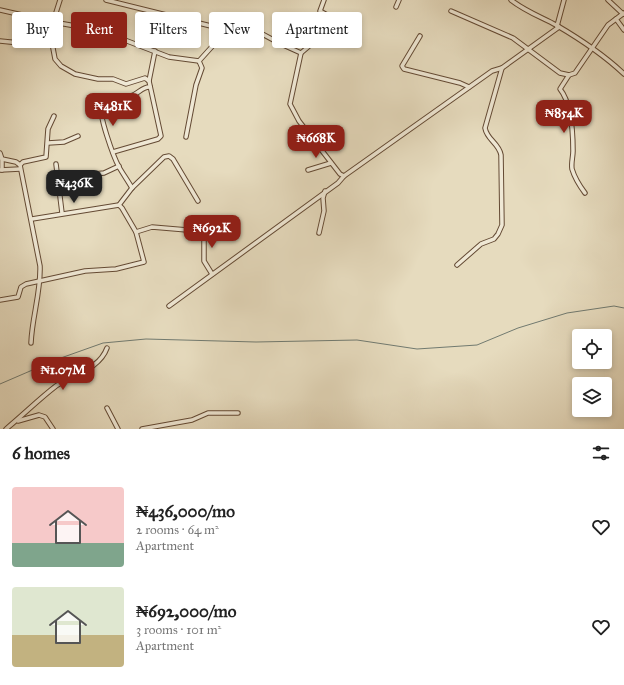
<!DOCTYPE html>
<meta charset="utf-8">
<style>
:root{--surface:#fff;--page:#f2f2f2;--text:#222;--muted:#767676;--accent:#8f2418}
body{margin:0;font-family:"IM FELL Great Primer",serif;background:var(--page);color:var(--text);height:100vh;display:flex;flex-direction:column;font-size:15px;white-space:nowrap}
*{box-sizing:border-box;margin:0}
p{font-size:13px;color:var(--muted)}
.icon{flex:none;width:22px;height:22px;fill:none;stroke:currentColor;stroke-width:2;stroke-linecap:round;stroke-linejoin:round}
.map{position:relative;height:429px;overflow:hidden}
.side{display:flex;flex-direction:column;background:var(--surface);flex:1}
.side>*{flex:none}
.hud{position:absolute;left:12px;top:12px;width:400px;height:36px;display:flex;gap:8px}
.controls{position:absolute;left:572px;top:329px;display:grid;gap:8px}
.controls a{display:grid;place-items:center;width:40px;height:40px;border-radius:4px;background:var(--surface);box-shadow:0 2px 6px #0003;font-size:20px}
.price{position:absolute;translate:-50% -34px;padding:0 9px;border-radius:8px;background:var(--accent);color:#fff;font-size:13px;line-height:26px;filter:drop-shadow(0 1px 2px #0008)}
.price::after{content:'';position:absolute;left:50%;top:24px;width:12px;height:9px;margin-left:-6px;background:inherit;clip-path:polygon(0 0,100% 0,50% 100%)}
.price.selected{background:#222;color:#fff}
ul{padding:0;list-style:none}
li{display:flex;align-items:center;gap:12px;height:100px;padding:0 12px}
li span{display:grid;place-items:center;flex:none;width:112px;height:80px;border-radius:4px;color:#555}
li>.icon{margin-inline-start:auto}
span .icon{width:48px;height:48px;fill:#fffc;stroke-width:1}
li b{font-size:17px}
h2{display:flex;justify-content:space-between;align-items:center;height:48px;padding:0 12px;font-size:17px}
.pill{padding:0 14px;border-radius:4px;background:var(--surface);box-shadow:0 2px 6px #0003;font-size:14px;line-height:36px}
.pill.selected{background:var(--accent);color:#fff}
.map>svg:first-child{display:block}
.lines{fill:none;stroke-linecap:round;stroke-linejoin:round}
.stream{stroke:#717a70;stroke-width:1}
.street-casing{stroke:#644a34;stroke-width:5.5}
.street{stroke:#efe8d5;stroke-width:3.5}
</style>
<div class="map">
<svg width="624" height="429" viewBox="0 0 624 429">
<rect width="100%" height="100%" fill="#e6dbbe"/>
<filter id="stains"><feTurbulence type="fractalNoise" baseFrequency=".005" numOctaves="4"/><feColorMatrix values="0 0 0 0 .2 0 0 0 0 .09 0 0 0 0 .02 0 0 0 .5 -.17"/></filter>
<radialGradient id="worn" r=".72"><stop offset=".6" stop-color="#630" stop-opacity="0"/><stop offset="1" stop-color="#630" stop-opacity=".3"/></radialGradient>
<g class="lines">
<!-- stream -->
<path class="stream" d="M 0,384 L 58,359 L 103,343 L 146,339 L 256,342 L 357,340 L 417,349 L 477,345 L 518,328 L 567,313 L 614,306 L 624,308"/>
<!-- street casing -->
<g class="street-casing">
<g id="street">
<path d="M 106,0 L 227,30"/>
<path d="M 324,0 L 320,11 L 327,15 L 329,20 L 321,36 L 301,53 L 290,104 L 299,121 L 340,174 L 344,176 L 492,71 L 502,68 L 559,27"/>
<path d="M 511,0 C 525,11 541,17 556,25 C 580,39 604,55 624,74"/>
<path d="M 608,0 L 623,14"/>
<path d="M 396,7 L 399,0"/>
<path d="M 0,10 L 53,22 L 60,0"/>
<path d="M 451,11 L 513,38 L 560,73 L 569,75 L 575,73 L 608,25 L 624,13"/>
<path d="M 616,19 L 624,30"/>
<path d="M 557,26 L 564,0"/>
<path d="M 420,36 L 402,66 L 404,69 L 460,83 L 469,87"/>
<path d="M 0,41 L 20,43 C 31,37 29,27 41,19"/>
<path d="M 199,61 L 236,20 L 281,44 L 301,53"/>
<path d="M 569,75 L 560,89 C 572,104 573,132 573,151 C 573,157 571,163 572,169 C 575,179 579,185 585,193"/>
<path d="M 149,81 L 155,51"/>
<path d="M 186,137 L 196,85 L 202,68 L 199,61"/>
<path d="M 48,143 L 64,142 L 78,136"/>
<path d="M 113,152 L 158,139 L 161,136 L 149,81 L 145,78 L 126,84 L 113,79 L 98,79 L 75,74 L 61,66 L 55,59 L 52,43 L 53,22 L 87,28 L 97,33 L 122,39 L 169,57 L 199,61"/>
<path d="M 0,153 L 2,159 L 16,162 L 20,165 L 40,266 C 41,292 32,317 31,343"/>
<path d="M 2,159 L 2,170"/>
<path d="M 56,164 L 62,213"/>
<path d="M 20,165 L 23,162 L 46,157 L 48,129 L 54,116"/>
<path d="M 0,170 L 20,169"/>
<path d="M 308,170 L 331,163"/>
<path d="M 58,178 L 104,173 L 119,166"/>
<path d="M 132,188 C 128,181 123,174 119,167 C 114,158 97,112 102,105 C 108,96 122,98 131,96 C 138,94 143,86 150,87"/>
<path d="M 32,219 L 119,205 L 132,188 L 164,157 L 169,156 L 173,159 L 198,201"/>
<path d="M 136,232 L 152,227 L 199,231 L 204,238 L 204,261 L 212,274"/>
<path d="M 319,233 L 324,211 L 323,198 L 325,191"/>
<path d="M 457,265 L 481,244 L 494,239 L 498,234 L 502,225 L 501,155 C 499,143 487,140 485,128 L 502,68"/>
<path d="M 0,300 L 18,297 L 21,287 L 26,284 L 85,271 L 116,269 L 144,262 L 136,232 L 122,208 L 119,205"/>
<path d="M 169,306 L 338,183 L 344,176"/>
<path d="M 107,408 L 118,429"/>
<path d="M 18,421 L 39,415 L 45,417 L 53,429"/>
<path d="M 6,429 C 23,415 39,399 56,386 C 73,374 99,370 107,348"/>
<path d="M 142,429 L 192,420 L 208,413 L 238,413"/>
</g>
</g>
<!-- street -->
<use href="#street" class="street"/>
</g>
<rect width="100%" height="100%" filter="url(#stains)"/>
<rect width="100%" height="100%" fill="url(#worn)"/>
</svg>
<div class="controls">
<a><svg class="icon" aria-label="locate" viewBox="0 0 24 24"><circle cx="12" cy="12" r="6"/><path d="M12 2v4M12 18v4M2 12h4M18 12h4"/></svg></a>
<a><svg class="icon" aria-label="layers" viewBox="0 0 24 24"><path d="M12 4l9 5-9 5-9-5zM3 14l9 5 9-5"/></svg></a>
</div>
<b class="price" style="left:113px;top:127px">₦481K</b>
<b class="price" style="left:564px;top:134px">₦854K</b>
<b class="price" style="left:316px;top:159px">₦668K</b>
<b class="price selected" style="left:74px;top:204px">₦436K</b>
<b class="price" style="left:212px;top:249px">₦692K</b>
<b class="price" style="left:63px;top:391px">₦1.07M</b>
<div class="hud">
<a class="pill">Buy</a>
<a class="pill selected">Rent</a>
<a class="pill">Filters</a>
<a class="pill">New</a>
<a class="pill">Apartment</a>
</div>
</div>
<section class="side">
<h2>6 homes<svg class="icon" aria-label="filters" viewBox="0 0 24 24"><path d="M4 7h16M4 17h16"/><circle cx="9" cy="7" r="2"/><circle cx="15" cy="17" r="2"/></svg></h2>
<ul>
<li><span style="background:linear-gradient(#f6c9c9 70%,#7fa58c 0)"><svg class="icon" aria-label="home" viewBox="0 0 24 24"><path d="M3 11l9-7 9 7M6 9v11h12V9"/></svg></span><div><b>₦436,000/mo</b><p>2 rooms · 64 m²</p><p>Apartment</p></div><svg class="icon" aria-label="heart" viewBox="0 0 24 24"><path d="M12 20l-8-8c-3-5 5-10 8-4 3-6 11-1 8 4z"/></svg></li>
<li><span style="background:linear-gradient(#dfe7d0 60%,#c2b280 0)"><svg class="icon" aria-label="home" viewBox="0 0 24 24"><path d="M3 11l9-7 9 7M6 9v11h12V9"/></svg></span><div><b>₦692,000/mo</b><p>3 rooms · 101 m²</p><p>Apartment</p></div><svg class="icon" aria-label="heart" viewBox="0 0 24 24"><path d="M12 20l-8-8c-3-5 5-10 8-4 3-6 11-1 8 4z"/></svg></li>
</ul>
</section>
